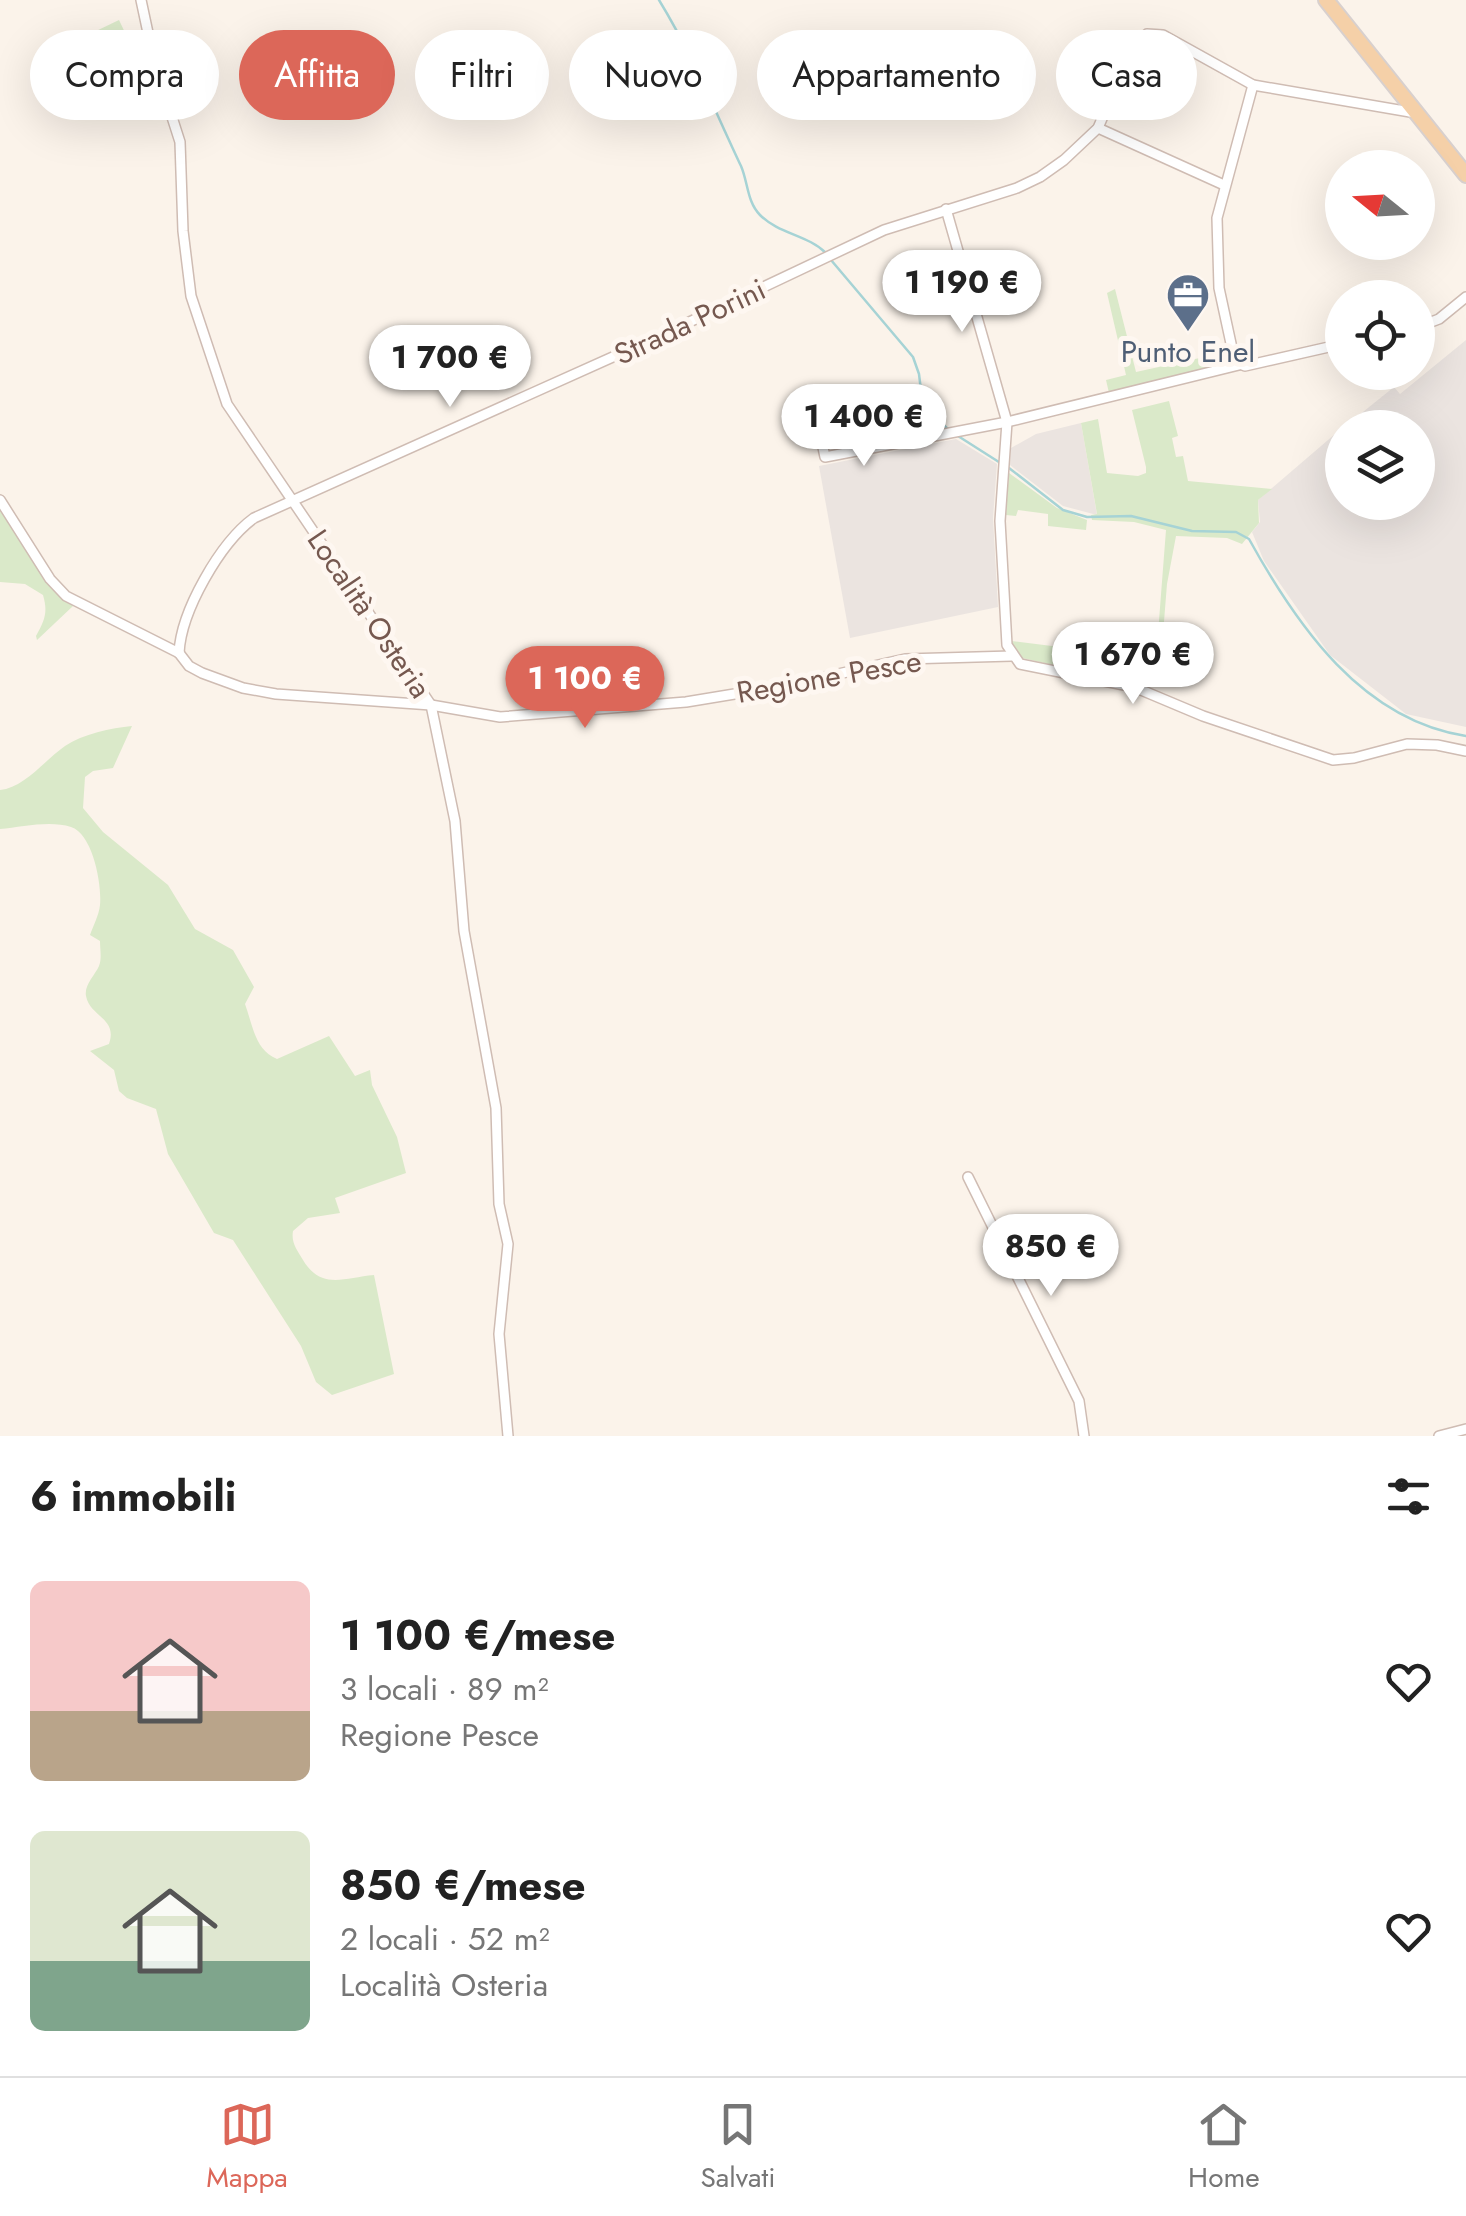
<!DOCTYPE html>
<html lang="it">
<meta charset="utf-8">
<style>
:root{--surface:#fff;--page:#f6f6f6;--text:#222;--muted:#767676;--line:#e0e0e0;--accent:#dc6759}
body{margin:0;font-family:Jost,sans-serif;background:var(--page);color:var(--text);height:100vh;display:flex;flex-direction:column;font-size:38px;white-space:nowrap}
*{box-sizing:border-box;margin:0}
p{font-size:32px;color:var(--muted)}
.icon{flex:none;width:55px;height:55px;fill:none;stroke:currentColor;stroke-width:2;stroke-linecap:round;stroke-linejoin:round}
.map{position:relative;height:1436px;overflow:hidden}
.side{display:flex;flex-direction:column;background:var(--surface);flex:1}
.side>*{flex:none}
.banner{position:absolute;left:30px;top:30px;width:1408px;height:90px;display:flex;gap:20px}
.needle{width:65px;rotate:288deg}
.fabs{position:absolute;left:1325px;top:150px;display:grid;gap:20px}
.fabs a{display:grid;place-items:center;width:110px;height:110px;border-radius:50%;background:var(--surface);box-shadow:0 10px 40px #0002;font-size:50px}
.price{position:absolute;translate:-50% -85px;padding:0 22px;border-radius:35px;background:#fff;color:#222;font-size:32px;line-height:65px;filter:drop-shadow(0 2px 5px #0008)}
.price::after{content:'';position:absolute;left:50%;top:60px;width:30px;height:22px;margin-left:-15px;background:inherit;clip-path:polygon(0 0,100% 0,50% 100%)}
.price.on{background:var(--accent);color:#fff}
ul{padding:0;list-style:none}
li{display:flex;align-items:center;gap:30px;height:250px;padding:0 30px}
li span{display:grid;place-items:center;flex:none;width:280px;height:200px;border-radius:15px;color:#555}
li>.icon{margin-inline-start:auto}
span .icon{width:120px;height:120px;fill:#fffc;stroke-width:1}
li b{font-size:42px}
h2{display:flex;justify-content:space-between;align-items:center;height:120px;padding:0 30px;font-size:42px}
.pill{padding:0 35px;border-radius:45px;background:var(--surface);box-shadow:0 10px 40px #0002;font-size:35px;line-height:90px}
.pill.on{background:var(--accent);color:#fff}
.menu{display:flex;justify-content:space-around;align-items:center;height:140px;border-top:2px solid var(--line);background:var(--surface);font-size:28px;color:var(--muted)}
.menu a{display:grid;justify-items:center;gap:5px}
.menu .on{color:var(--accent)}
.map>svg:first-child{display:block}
.industrial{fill:#ebe4e0}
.green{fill:#dae9c9}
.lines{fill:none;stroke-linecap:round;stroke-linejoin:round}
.stream{stroke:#a6d3d5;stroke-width:2.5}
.street-casing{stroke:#cfbcb3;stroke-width:12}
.primary-casing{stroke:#d8d0ce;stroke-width:18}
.street{stroke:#fff;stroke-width:9}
.primary{stroke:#f5d0a8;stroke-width:14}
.labels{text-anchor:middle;stroke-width:10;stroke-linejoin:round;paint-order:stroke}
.street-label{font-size:30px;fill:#75584f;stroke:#fef7f1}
.service-label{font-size:30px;fill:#4e5e75;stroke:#fef7f1}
</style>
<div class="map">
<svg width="1466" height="1436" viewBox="0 0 1466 1436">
<rect width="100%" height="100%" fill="#fbf3ea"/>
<!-- industrial -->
<g class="industrial">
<path d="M 1466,340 L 1466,727 L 1406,714 L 1330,655 L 1264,561 L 1252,532 L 1260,522 L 1258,500 L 1342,428 L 1342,502 L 1418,502 L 1418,428 L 1343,428 L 1394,387 L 1400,394 Z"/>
<path d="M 1081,423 L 1097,515 L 1063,506 L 1010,465 L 1011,448 L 1036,434 Z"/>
<path d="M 956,439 L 997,464 L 993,518 L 998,607 L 850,638 L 819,466 Z"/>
</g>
<!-- green -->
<g class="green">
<path d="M 119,20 L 138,60 L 86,85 L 67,45 Z"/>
<path d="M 1115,289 L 1136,372 L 1227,352 L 1227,364 L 1109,393 L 1106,380 L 1126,375 L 1107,293 Z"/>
<path d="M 1169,401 L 1178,436 L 1172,438 L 1176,457 L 1183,456 L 1188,481 L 1272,489 L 1258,500 L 1259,523 L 1242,544 L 1227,538 L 1176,536 L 1167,584 L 1161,659 L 1154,687 L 1022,658 L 1011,641 L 1156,659 L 1166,530 L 1134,522 L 1092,520 L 1091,515 L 1097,514 L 1081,423 L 1098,419 L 1107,473 L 1138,476 L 1146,473 L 1146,467 L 1132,410 Z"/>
<path d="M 1009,473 L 1057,508 L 1087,520 L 1086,530 L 1048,526 L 1048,514 L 1018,510 L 1016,516 L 1006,515 Z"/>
<path d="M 0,507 L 73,606 L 37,640 L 36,636 C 45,620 48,612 43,595 L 25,584 L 0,582 Z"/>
<path d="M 132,726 L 113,768 L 93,771 L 85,777 L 83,808 L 103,832 L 168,885 L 195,929 L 233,950 L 254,987 L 245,1004 C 253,1026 255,1050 277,1059 L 329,1036 L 355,1076 L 370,1070 L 372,1085 L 397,1137 L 406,1173 L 335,1198 L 340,1213 L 308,1218 L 293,1231 C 291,1243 297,1250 303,1260 C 321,1290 343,1278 374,1275 L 394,1374 L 332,1395 L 316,1382 L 301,1346 L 233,1240 L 214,1233 L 168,1154 L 156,1109 L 127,1098 L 119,1091 L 114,1070 L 90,1051 L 109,1044 C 118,1018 90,1017 86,996 C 84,985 95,975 99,966 C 102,958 100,950 100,941 L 90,935 C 93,926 99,915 100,905 C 102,885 93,834 71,827 C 50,820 22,827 0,829 L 0,790 C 24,788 45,760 65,746 C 83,734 111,728 132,726 Z"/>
</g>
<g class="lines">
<!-- stream -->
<g class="stream">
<path d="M 659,0 C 691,52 715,111 741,166 C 748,182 747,202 760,215 C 779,234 808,235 826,253"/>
<path d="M 831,260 L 913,357 L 919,374 L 923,407 L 948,429"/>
<path d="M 958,436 L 1002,464"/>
<path d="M 1009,468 L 1063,510 L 1087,517 L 1131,516 L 1192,531 L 1236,532 L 1249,539 C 1297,626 1362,720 1466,736"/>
</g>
<!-- street casing -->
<g class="street-casing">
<g id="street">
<path d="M 141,0 L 154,61 L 180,142 L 183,231 L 191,296 L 227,404 L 431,705 L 455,821 L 464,931 L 496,1108 L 499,1204 L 508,1244 L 499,1334 L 508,1436"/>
<path d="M 1253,85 L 1217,218 L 1219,288 L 1235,362 L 1245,366 L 1342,344"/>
<path d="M 1098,128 L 1224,185"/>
<path d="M 946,209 L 1007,422 L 1000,521 L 1007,645 L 1020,664 L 1134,687 L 1203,716 L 1333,760 L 1354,758 L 1407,744 L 1437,745 L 1466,751"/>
<path d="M 1418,327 L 1439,319 L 1466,297"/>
<path d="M 821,438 L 825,457 L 1007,422 L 1239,365"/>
<path d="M 0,500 L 50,579 L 66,596 L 179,653"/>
<path d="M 179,653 C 181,611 220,543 254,518 L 664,334 L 884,230 L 1017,188 L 1040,177 L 1064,160 L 1098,128 L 1133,46 L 1147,34 L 1163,35 L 1253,85 L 1416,113"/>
<path d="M 179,653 L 189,666 L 202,673 L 243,688 L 276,694 L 431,705 L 500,717 L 686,702 L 789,685 L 905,659 L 1012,656"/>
<path d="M 968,1177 L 1079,1401 L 1084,1436"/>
<path d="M 1439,1436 L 1466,1429"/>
</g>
</g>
<!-- primary casing -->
<g class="primary-casing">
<path id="primary" d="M 1326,0 L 1466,175"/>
</g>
<!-- street -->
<use href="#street" class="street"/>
<!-- primary -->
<use href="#primary" class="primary"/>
</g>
<!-- icons -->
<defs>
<g id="office-pin" transform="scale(2.25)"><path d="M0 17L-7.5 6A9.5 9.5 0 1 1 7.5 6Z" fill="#5c6f8a" stroke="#fef7f1"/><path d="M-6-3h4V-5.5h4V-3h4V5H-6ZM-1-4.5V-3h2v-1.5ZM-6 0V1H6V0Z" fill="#fff"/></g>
</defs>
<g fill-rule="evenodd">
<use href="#office-pin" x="1188" y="295"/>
</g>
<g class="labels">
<!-- street labels -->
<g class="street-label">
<text transform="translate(690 322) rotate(-25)" y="10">Strada Porini</text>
<text transform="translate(369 614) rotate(56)" y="10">Località Osteria</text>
<text transform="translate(829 677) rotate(-10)" y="10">Regione Pesce</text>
</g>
<!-- service labels -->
<g class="service-label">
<text x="1188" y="362">Punto Enel</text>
</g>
</g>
</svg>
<div class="fabs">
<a><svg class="needle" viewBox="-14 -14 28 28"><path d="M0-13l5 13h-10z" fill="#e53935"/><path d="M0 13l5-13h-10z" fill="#767676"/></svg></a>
<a><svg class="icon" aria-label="locate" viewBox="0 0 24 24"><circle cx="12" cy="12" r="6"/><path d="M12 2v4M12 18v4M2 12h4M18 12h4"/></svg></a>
<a><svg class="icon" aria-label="layers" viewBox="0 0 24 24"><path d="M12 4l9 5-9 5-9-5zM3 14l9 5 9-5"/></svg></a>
</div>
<b class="price" style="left:962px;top:335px">1 190 €</b>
<b class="price" style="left:450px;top:410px">1 700 €</b>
<b class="price" style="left:864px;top:469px">1 400 €</b>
<b class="price" style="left:1133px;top:707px">1 670 €</b>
<b class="price on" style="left:585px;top:731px">1 100 €</b>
<b class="price" style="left:1051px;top:1299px">850 €</b>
<div class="banner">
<a class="pill">Compra</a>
<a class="pill on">Affitta</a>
<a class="pill">Filtri</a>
<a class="pill">Nuovo</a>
<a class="pill">Appartamento</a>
<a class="pill">Casa</a>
</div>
</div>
<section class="side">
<h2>6 immobili<svg class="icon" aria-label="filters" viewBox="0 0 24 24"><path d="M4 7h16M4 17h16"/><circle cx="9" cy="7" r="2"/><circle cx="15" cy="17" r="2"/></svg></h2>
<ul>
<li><span style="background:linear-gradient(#f6c9c9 65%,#b9a48a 0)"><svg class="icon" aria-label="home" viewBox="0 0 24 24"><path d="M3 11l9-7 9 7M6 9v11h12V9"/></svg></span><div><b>1 100 €/mese</b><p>3 locali · 89 m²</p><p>Regione Pesce</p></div><svg class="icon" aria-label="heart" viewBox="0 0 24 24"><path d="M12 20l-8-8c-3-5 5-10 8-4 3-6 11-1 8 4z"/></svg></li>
<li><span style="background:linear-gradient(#dfe7d0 65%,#7fa58c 0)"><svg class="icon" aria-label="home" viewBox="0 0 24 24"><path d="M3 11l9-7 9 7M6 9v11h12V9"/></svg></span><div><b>850 €/mese</b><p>2 locali · 52 m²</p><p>Località Osteria</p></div><svg class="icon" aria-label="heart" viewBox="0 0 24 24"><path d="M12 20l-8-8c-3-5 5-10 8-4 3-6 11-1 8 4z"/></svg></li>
</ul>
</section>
<nav class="menu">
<a class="on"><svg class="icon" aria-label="map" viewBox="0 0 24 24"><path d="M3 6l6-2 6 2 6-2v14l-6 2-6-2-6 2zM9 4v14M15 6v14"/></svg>Mappa</a>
<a><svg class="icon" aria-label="saved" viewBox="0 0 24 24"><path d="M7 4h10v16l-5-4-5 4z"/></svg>Salvati</a>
<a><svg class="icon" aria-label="home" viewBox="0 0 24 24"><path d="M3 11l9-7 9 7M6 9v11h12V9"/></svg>Home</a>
</nav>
